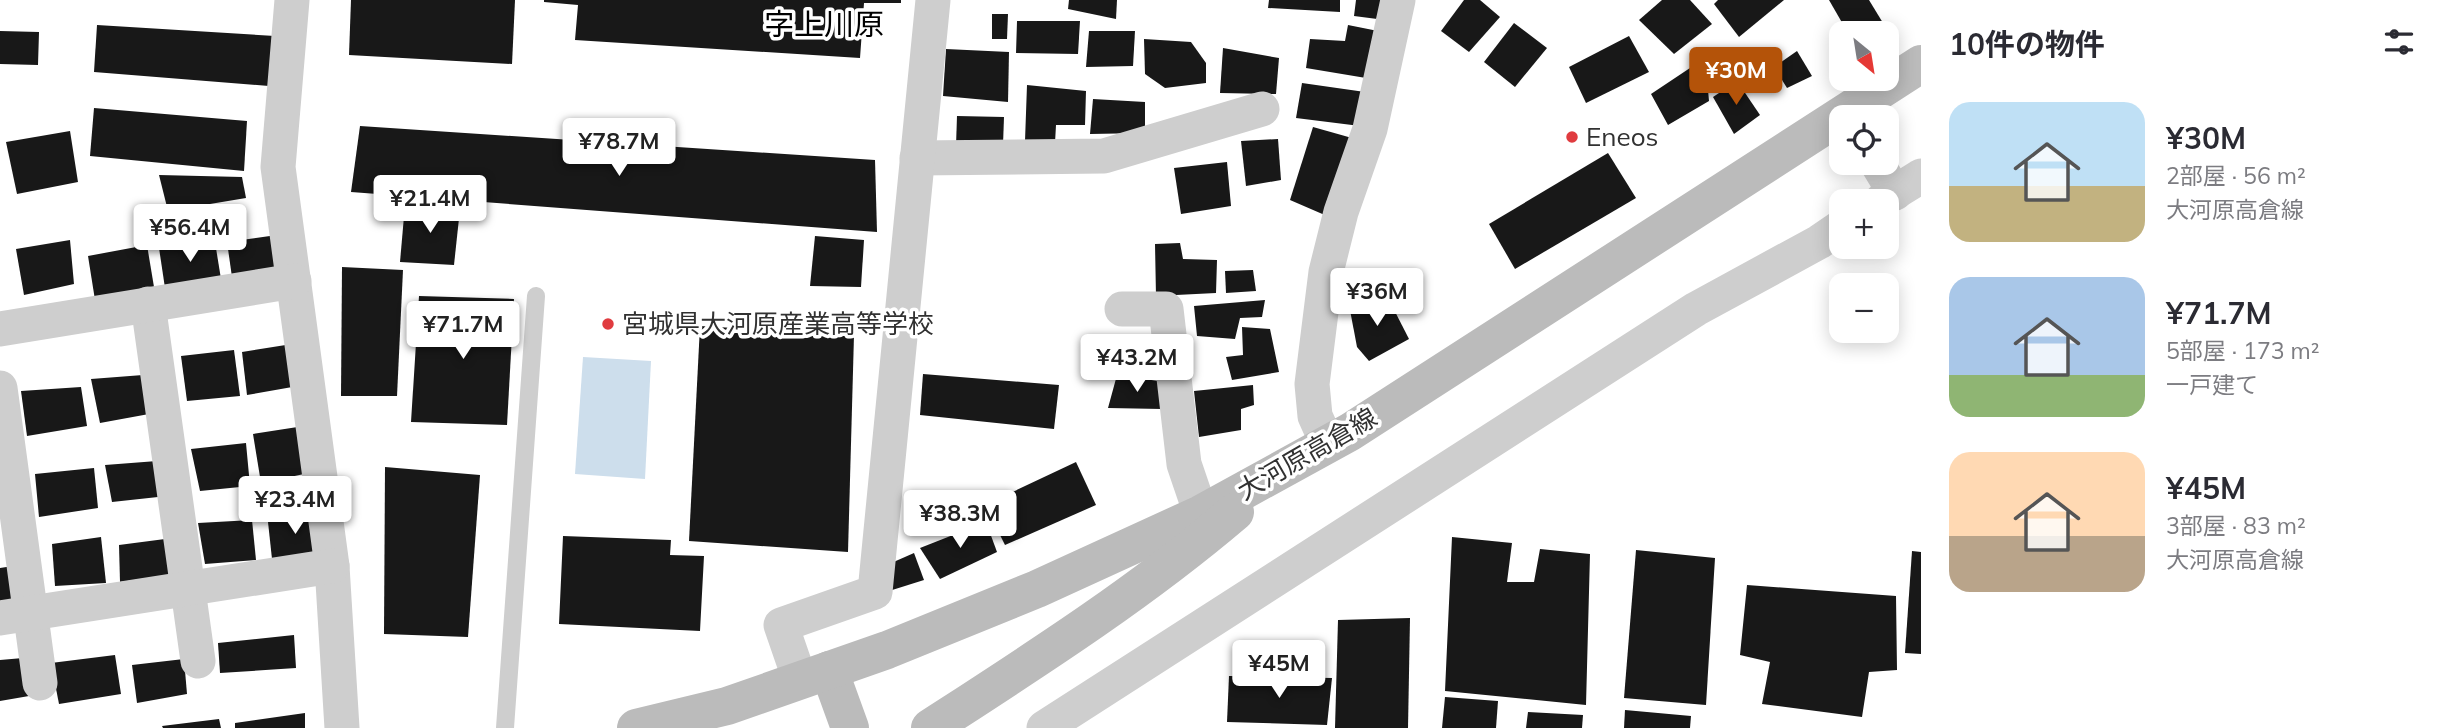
<!DOCTYPE html>
<html lang="ja">
<meta charset="utf-8">
<style>
:root{--surface:#fff;--page:#f7f7f7;--text:#2b2b33;--muted:#7c7c81;--accent:#b45309}
body{margin:0;font-family:Mulish,"Noto Sans JP",sans-serif;background:var(--page);color:var(--text);height:100vh;display:flex;flex-direction:column;font-size:26px;white-space:nowrap}
*{box-sizing:border-box;margin:0}
p{font-size:23px;color:var(--muted)}
.icon{flex:none;width:38px;height:38px;fill:none;stroke:currentColor;stroke-width:2;stroke-linecap:round;stroke-linejoin:round}
.map{position:relative;flex:1;overflow:hidden}
.sheet{display:flex;flex-direction:column;background:var(--surface);width:525px}
.sheet>*{flex:none}
.needle{width:46px;rotate:150deg}
.fabs{position:absolute;left:1829px;top:21px;display:grid;gap:14px}
.fabs a{display:grid;place-items:center;width:70px;height:70px;border-radius:14px;background:var(--surface);box-shadow:0 4px 18px #0003;font-size:35px}
.price{position:absolute;translate:-50% -60px;padding:0 16px;border-radius:7px;background:#fff;color:#222;font-size:23px;line-height:46px;filter:drop-shadow(0 2px 4px #0008)}
.price::after{content:'';position:absolute;left:50%;top:42px;width:21px;height:16px;margin-left:-10px;background:inherit;clip-path:polygon(0 0,100% 0,50% 100%)}
.price.on{background:var(--accent);color:#fff}
ul{padding:0;list-style:none}
li{display:flex;align-items:center;gap:21px;height:175px;padding:0 28px}
li span{display:grid;place-items:center;flex:none;width:196px;height:140px;border-radius:21px;color:#555}
li>.icon{margin-inline-start:auto}
span .icon{width:84px;height:84px;fill:#fffc;stroke-width:1}
li b{font-size:30px}
h2{display:flex;justify-content:space-between;align-items:center;height:84px;padding:0 28px;font-size:30px}
main{display:flex;flex:1;min-height:0}
.map>svg:first-child{display:block}
.water{fill:#cddeec}
.building{fill:#181818}
.lines{fill:none;stroke-linecap:round;stroke-linejoin:round}
.service{stroke:#cecece;stroke-width:18}
.minor{stroke:#cecece;stroke-width:35}
.secondary{stroke:#bbb;stroke-width:38}
.poi-dot{fill:#e03b3f;stroke:#fff;stroke-width:2.5}
.labels{text-anchor:middle;stroke-width:7;stroke-linejoin:round;paint-order:stroke}
.poi-label{font-size:26px;fill:#313131;stroke:#fff;text-anchor:start}
.street-label{font-size:26px;fill:#313131;stroke:#fff}
.quarter-label{font-size:30px;fill:#000;stroke:#fff}
</style>
<main>
<div class="map">
<svg width="1921" height="728" viewBox="0 0 1921 728">
<rect width="100%" height="100%" fill="#fff"/>
<!-- water -->
<path class="water" d="M 583,357 L 651,361 L 645,479 L 575,474 Z"/>
<!-- building -->
<g class="building">
<path d="M 351,0 L 515,0 L 512,64 L 349,55 Z"/>
<path d="M 544,0 L 901,0 L 901,3 L 864,3 L 860,58 L 575,40 L 578,5 L 544,2 Z"/>
<path d="M 1069,0 L 1117,0 L 1116,19 L 1068,9 Z"/>
<path d="M 1269,0 L 1340,0 L 1340,12 L 1268,8 Z"/>
<path d="M 1356,0 L 1390,0 L 1385,20 L 1354,16 Z"/>
<path d="M 1464,0 L 1480,0 L 1500,17 L 1469,52 L 1441,31 Z"/>
<path d="M 1662,0 L 1690,0 L 1712,24 L 1674,54 L 1639,20 Z"/>
<path d="M 1718,0 L 1784,0 L 1739,37 L 1714,4 Z"/>
<path d="M 1829,0 L 1869,0 L 1883,23 L 1866,33 L 1848,33 Z"/>
<path d="M 992,14 L 1008,14 L 1007,39 L 992,39 Z"/>
<path d="M 1017,21 L 1080,21 L 1078,54 L 1016,53 Z"/>
<path d="M 1514,23 L 1547,48 L 1515,87 L 1484,62 Z"/>
<path d="M 97,25 L 275,36 L 269,86 L 94,72 Z"/>
<path d="M 1348,25 L 1383,32 L 1372,79 L 1306,68 L 1310,39 L 1345,41 Z"/>
<path d="M 0,31 L 39,32 L 38,65 L 0,64 Z"/>
<path d="M 1089,31 L 1135,31 L 1133,66 L 1086,67 Z"/>
<path d="M 1629,36 L 1649,72 L 1586,103 L 1569,67 Z"/>
<path d="M 1144,39 L 1191,42 L 1206,63 L 1206,83 L 1165,88 L 1145,74 Z"/>
<path d="M 1223,48 L 1279,58 L 1276,94 L 1220,93 Z"/>
<path d="M 946,49 L 1009,52 L 1008,102 L 943,96 Z"/>
<path d="M 1797,51 L 1812,76 L 1787,88 L 1774,67 Z"/>
<path d="M 1708,56 L 1737,68 L 1708,90 L 1709,101 L 1668,125 L 1651,94 Z"/>
<path d="M 1737,81 L 1760,115 L 1734,134 L 1713,97 Z"/>
<path d="M 1302,83 L 1365,92 L 1360,126 L 1296,118 Z"/>
<path d="M 1027,85 L 1086,91 L 1085,125 L 1056,125 L 1055,143 L 1025,141 Z"/>
<path d="M 1093,99 L 1145,102 L 1145,133 L 1090,134 Z"/>
<path d="M 94,108 L 247,121 L 244,171 L 90,156 Z"/>
<path d="M 957,116 L 1004,117 L 1003,145 L 956,146 Z"/>
<path d="M 360,126 L 875,160 L 877,232 L 351,192 Z"/>
<path d="M 1313,127 L 1352,138 L 1327,216 L 1290,200 Z"/>
<path d="M 70,131 L 78,182 L 17,194 L 6,142 Z"/>
<path d="M 1278,139 L 1281,180 L 1246,186 L 1241,141 Z"/>
<path d="M 1608,153 L 1636,198 L 1515,269 L 1489,224 Z"/>
<path d="M 1227,162 L 1231,206 L 1181,214 L 1174,168 Z"/>
<path d="M 159,175 L 242,177 L 246,198 L 168,211 Z"/>
<path d="M 405,205 L 460,209 L 454,265 L 400,262 Z"/>
<path d="M 277,235 L 282,269 L 232,277 L 227,242 Z"/>
<path d="M 815,236 L 864,240 L 861,287 L 810,286 Z"/>
<path d="M 70,240 L 74,284 L 24,295 L 16,249 Z"/>
<path d="M 215,242 L 221,279 L 165,288 L 159,248 Z"/>
<path d="M 1180,243 L 1183,259 L 1217,260 L 1216,293 L 1156,296 L 1155,244 Z"/>
<path d="M 147,245 L 154,287 L 95,300 L 88,256 Z"/>
<path d="M 342,267 L 403,270 L 397,396 L 341,396 Z"/>
<path d="M 1253,270 L 1256,291 L 1226,293 L 1225,271 Z"/>
<path d="M 419,296 L 514,299 L 507,425 L 411,422 Z"/>
<path d="M 1387,296 L 1409,339 L 1369,361 L 1357,347 L 1350,310 Z"/>
<path d="M 1265,300 L 1262,317 L 1240,318 L 1235,339 L 1197,336 L 1194,306 Z"/>
<path d="M 700,326 L 854,335 L 848,552 L 689,541 Z"/>
<path d="M 1242,327 L 1270,329 L 1279,372 L 1232,380 L 1226,357 L 1243,355 Z"/>
<path d="M 292,344 L 298,386 L 247,395 L 242,352 Z"/>
<path d="M 234,350 L 240,396 L 187,401 L 181,356 Z"/>
<path d="M 923,374 L 1059,385 L 1054,429 L 920,415 Z"/>
<path d="M 143,375 L 149,414 L 100,423 L 91,379 Z"/>
<path d="M 1117,375 L 1165,382 L 1162,409 L 1108,408 Z"/>
<path d="M 1253,385 L 1254,405 L 1241,409 L 1241,430 L 1199,437 L 1194,391 Z"/>
<path d="M 81,387 L 87,426 L 27,436 L 21,391 Z"/>
<path d="M 304,426 L 309,473 L 261,483 L 253,434 Z"/>
<path d="M 246,443 L 250,486 L 200,491 L 191,449 Z"/>
<path d="M 157,461 L 158,497 L 112,502 L 105,465 Z"/>
<path d="M 1076,462 L 1096,505 L 1005,545 L 985,505 Z"/>
<path d="M 385,467 L 480,475 L 468,637 L 384,634 Z"/>
<path d="M 94,468 L 98,508 L 39,517 L 35,474 Z"/>
<path d="M 317,512 L 320,552 L 272,559 L 268,522 Z"/>
<path d="M 252,520 L 256,560 L 205,564 L 198,523 Z"/>
<path d="M 986,522 L 997,552 L 940,579 L 920,548 Z"/>
<path d="M 563,536 L 671,540 L 670,555 L 704,556 L 700,631 L 559,624 Z"/>
<path d="M 101,537 L 106,583 L 55,586 L 52,544 Z"/>
<path d="M 1452,537 L 1512,543 L 1507,582 L 1534,582 L 1540,549 L 1590,554 L 1586,705 L 1445,691 Z"/>
<path d="M 165,539 L 170,575 L 120,582 L 119,545 Z"/>
<path d="M 1636,550 L 1715,558 L 1706,705 L 1624,698 Z"/>
<path d="M 1912,551 L 1921,552 L 1921,654 L 1905,653 Z"/>
<path d="M 914,553 L 924,580 L 889,591 L 889,564 Z"/>
<path d="M 13,566 L 18,603 L 0,606 L 0,568 Z"/>
<path d="M 1747,585 L 1896,596 L 1897,670 L 1869,672 L 1862,717 L 1762,704 L 1770,662 L 1740,655 Z"/>
<path d="M 1410,618 L 1408,728 L 1335,728 L 1338,620 Z"/>
<path d="M 294,635 L 296,668 L 220,673 L 218,643 Z"/>
<path d="M 115,655 L 121,694 L 59,704 L 51,663 Z"/>
<path d="M 23,658 L 29,696 L 0,701 L 0,660 Z"/>
<path d="M 184,659 L 187,694 L 137,703 L 132,665 Z"/>
<path d="M 1229,676 L 1332,678 L 1327,725 L 1227,722 Z"/>
<path d="M 1445,697 L 1498,701 L 1496,728 L 1442,728 Z"/>
<path d="M 1625,710 L 1691,716 L 1690,728 L 1624,728 Z"/>
<path d="M 1528,712 L 1583,715 L 1582,728 L 1526,728 Z"/>
<path d="M 305,713 L 305,728 L 235,728 L 235,723 Z"/>
<path d="M 219,719 L 221,728 L 163,728 L 162,726 Z"/>
</g>
<g class="lines">
<!-- service -->
<path class="service" d="M 505,728 L 536,296"/>
<!-- minor -->
<g class="minor">
<path d="M 292,0 L 278,167 L 332,566 L 342,728"/>
<path d="M 917,158 L 1104,156 L 1262,109"/>
<path d="M 1877,163 L 1895,193"/>
<path d="M 1881,201 L 1921,176"/>
<path d="M 148,304 L 198,661"/>
<path d="M 1122,309 L 1166,309 L 1184,464 L 1201,514"/>
<path d="M 0,329 L 294,281"/>
<path d="M 0,388 L 40,683"/>
<path d="M 1328,445 L 1315,416 L 1312,384 L 1326,272 L 1341,212 L 1370,129 L 1398,0"/>
<path d="M 0,618 L 332,566"/>
<path d="M 800,680 L 781,625 L 875,592 L 933,0"/>
<path d="M 1044,728 L 1696,309 L 1819,242 L 1841,227"/>
</g>
<!-- secondary -->
<g class="secondary">
<path d="M 829,670 L 850,728"/>
<path d="M 636,728 L 727,706 L 887,650 L 1037,589 L 1201,514 L 1350,432 L 1921,64"/>
<path d="M 930,728 C 1035,660 1140,593 1235,512"/>
</g>
</g>
<!-- markers -->
<g class="poi-dot">
<circle cx="1572" cy="137" r="7"/>
<circle cx="608" cy="324" r="7"/>
</g>
<g class="labels">
<!-- poi labels -->
<g class="poi-label">
<text x="1586" y="146">Eneos</text>
<text x="622" y="333">宮城県大河原産業高等学校</text>
</g>
<!-- street labels -->
<g class="street-label">
<text transform="translate(1307 454) rotate(-30)" y="9">大河原高倉線</text>
</g>
<!-- quarter labels -->
<g class="quarter-label">
<text x="824" y="35">字上川原</text>
</g>
</g>
</svg>
<div class="fabs">
<a><svg class="needle" viewBox="-14 -14 28 28"><path d="M0-13l5 13h-10z" fill="#e53935"/><path d="M0 13l5-13h-10z" fill="#7c7c81"/></svg></a>
<a><svg class="icon" aria-label="locate" viewBox="0 0 24 24"><circle cx="12" cy="12" r="6"/><path d="M12 2v4M12 18v4M2 12h4M18 12h4"/></svg></a>
<a>+</a>
<a>−</a>
</div>
<b class="price on" style="left:1736px;top:107px">¥30M</b>
<b class="price" style="left:619px;top:178px">¥78.7M</b>
<b class="price" style="left:430px;top:235px">¥21.4M</b>
<b class="price" style="left:190px;top:264px">¥56.4M</b>
<b class="price" style="left:1377px;top:328px">¥36M</b>
<b class="price" style="left:463px;top:361px">¥71.7M</b>
<b class="price" style="left:1137px;top:394px">¥43.2M</b>
<b class="price" style="left:295px;top:536px">¥23.4M</b>
<b class="price" style="left:960px;top:550px">¥38.3M</b>
<b class="price" style="left:1279px;top:700px">¥45M</b>
</div>
<section class="sheet">
<h2>10件の物件<svg class="icon" aria-label="filters" viewBox="0 0 24 24"><path d="M4 7h16M4 17h16"/><circle cx="9" cy="7" r="2"/><circle cx="15" cy="17" r="2"/></svg></h2>
<ul>
<li><span style="background:linear-gradient(#bfe0f5 60%,#c2b280 0)"><svg class="icon" aria-label="home" viewBox="0 0 24 24"><path d="M3 11l9-7 9 7M6 9v11h12V9"/></svg></span><div><b>¥30M</b><p>2部屋 · 56 m²</p><p>大河原高倉線</p></div></li>
<li><span style="background:linear-gradient(#a9c7e8 70%,#8fb573 0)"><svg class="icon" aria-label="home" viewBox="0 0 24 24"><path d="M3 11l9-7 9 7M6 9v11h12V9"/></svg></span><div><b>¥71.7M</b><p>5部屋 · 173 m²</p><p>一戸建て</p></div></li>
<li><span style="background:linear-gradient(#ffd9b3 60%,#b9a48a 0)"><svg class="icon" aria-label="home" viewBox="0 0 24 24"><path d="M3 11l9-7 9 7M6 9v11h12V9"/></svg></span><div><b>¥45M</b><p>3部屋 · 83 m²</p><p>大河原高倉線</p></div></li>
</ul>
</section>
</main>
